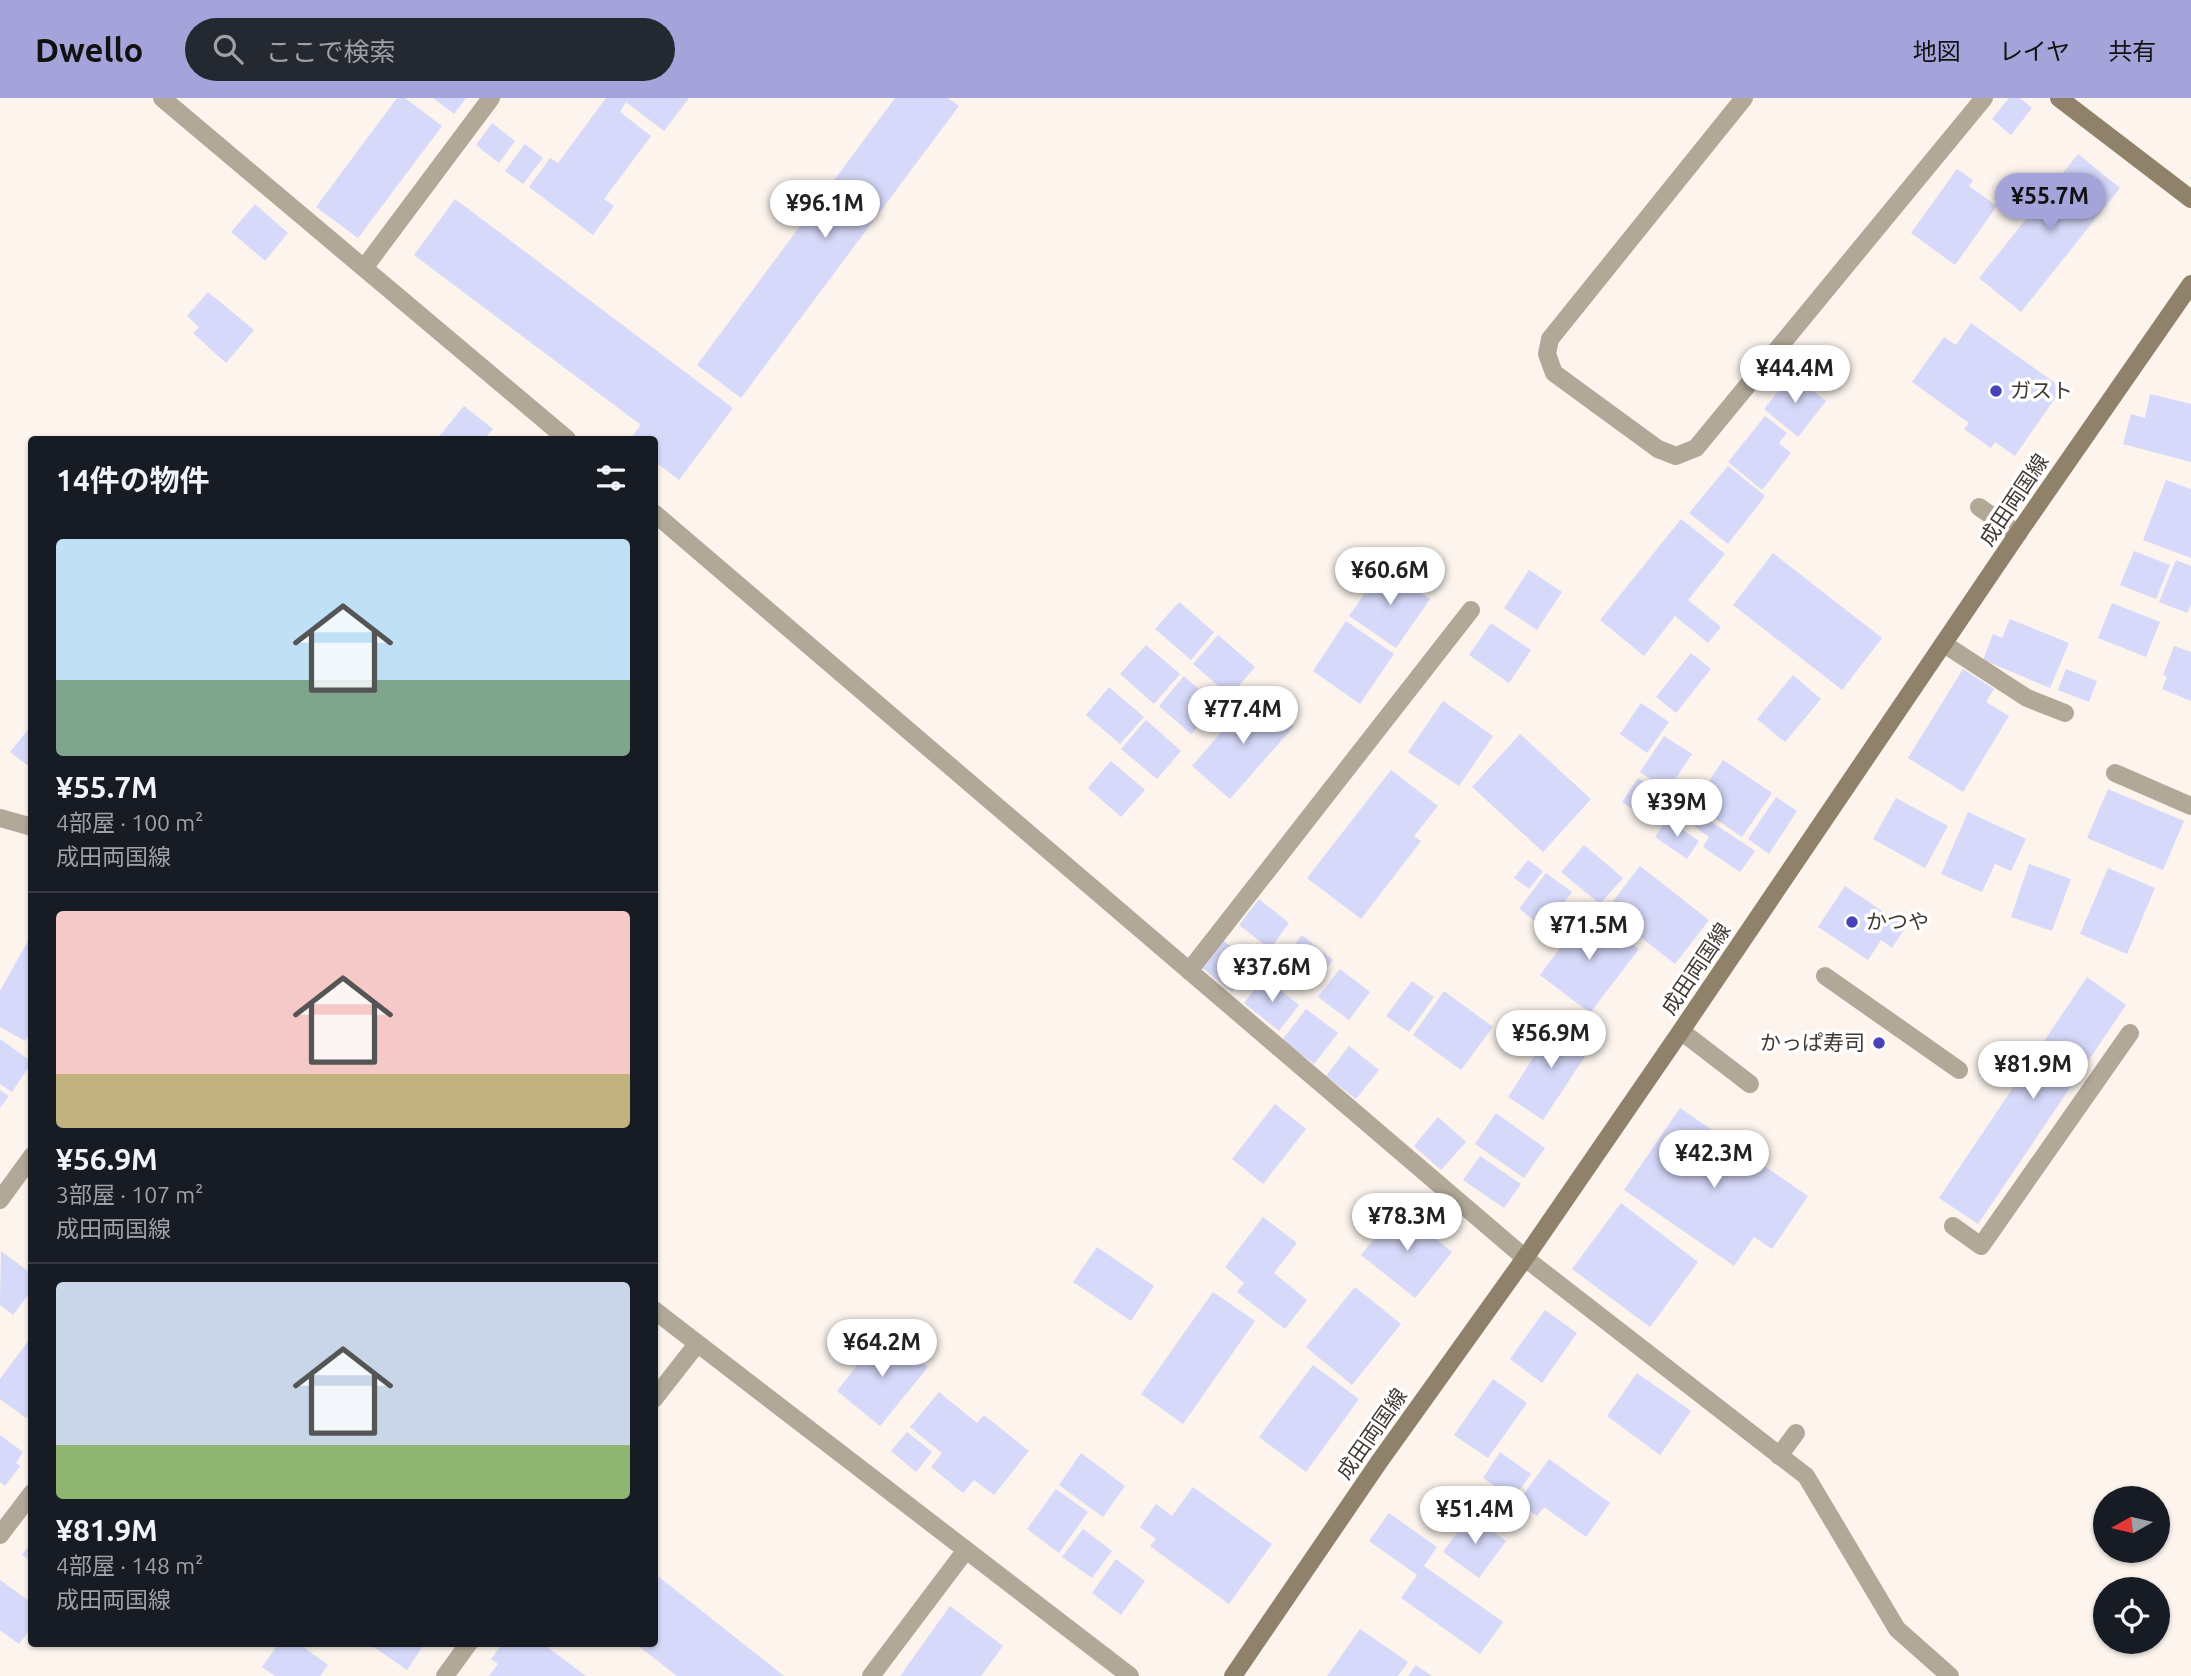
<!DOCTYPE html>
<html lang="ja">
<meta charset="utf-8">
<style>
:root{--surface:#171b24;--page:#242831;--text:#f1f3f6;--muted:#9ea1a6;--line:#363941;--accent:#a4a3da}
body{margin:0;font-family:Ubuntu,"Noto Sans JP",sans-serif;background:var(--page);color:var(--text);height:100vh;display:flex;flex-direction:column;font-size:26px;white-space:nowrap}
*{box-sizing:border-box;margin:0}
p{font-size:23px;color:var(--muted)}
.icon{flex:none;width:38px;height:38px;fill:none;stroke:currentColor;stroke-width:2;stroke-linecap:round;stroke-linejoin:round}
.map{position:relative;flex:1;overflow:hidden}
.side{position:absolute;left:28px;top:338px;width:630px;height:1211px;display:flex;flex-direction:column;background:var(--surface);border-radius:7px;box-shadow:0 2px 5px #0004}
.side>*{flex:none}
.needle{width:46px;rotate:262deg}
.tools{position:absolute;left:2093px;top:1388px;display:grid;gap:14px}
.tools a{display:grid;place-items:center;width:77px;height:77px;border-radius:50%;background:var(--surface);box-shadow:0 2px 5px #0004;font-size:35px}
.price{position:absolute;translate:-50% -60px;padding:0 16px;border-radius:24px;background:#fff;color:#222;font-size:23px;line-height:46px;filter:drop-shadow(0 2px 4px #0008)}
.price::after{content:'';position:absolute;left:50%;top:42px;width:21px;height:16px;margin-left:-10px;background:inherit;clip-path:polygon(0 0,100% 0,50% 100%)}
.price.selected{background:var(--accent);color:#111}
ul{padding:0;list-style:none}
li{display:grid;align-content:center;gap:14px;height:371px;padding:0 28px}
li+li{border-top:2px solid var(--line)}
li span{display:grid;place-items:center;height:217px;border-radius:7px;color:#555}
li>.icon{margin-inline-start:auto}
span .icon{width:126px;height:126px;fill:#fffc;stroke-width:1}
li b{font-size:30px}
h2{display:flex;justify-content:space-between;align-items:center;height:84px;padding:0 28px;font-size:30px}
header{display:flex;align-items:center;gap:42px;box-sizing:border-box;height:98px;padding:0 35px;background:var(--accent);color:#111}
header strong{font-size:33px}
nav{display:flex;gap:38px;margin-inline-start:auto;font-size:24px}
.search{width:490px;height:63px;background:var(--page);display:flex;align-items:center;gap:18px;box-sizing:border-box;padding:0 24px;border-radius:38px;color:var(--muted);font-size:26px}
.map>svg:first-child{display:block}
.building{fill:#d7d9fa}
.lines{fill:none;stroke-linecap:round;stroke-linejoin:round}
.lane{stroke:#b1a897;stroke-width:18}
.street{stroke:#b1a897;stroke-width:18}
.secondary{stroke:#90826a;stroke-width:18}
.poi-dot{fill:#4742b8;stroke:#fff;stroke-width:2.5}
.labels{text-anchor:middle;stroke-width:7;stroke-linejoin:round;paint-order:stroke}
.poi-label{font-size:21px;fill:#423933;stroke:#fff;text-anchor:start}
.street-label{font-size:21px;fill:#423933;stroke:#fff}
</style>
<header>
<strong>Dwello</strong>
<div class="search"><svg class="icon" aria-label="search" viewBox="0 0 24 24"><circle cx="10" cy="10" r="6"/><path d="M15 15l6 6"/></svg>ここで検索</div>
<nav><a>地図</a><a>レイヤ</a><a>共有</a></nav>
</header>
<div class="map">
<svg width="2191" height="1578" viewBox="0 0 2191 1578">
<rect width="100%" height="100%" fill="#fcf4ed"/>
<!-- building -->
<g class="building">
<path d="M 397,0 L 405,0 L 442,28 L 358,140 L 316,109 Z"/>
<path d="M 433,0 L 466,0 L 454,16 Z"/>
<path d="M 606,0 L 689,0 L 664,33 L 626,4 L 620,14 L 651,38 L 604,101 L 614,108 L 593,137 L 529,89 L 550,60 L 558,65 Z"/>
<path d="M 895,0 L 948,0 L 959,8 L 741,300 L 697,267 Z"/>
<path d="M 2009,0 L 2020,0 L 2032,10 L 2011,37 L 1992,21 Z"/>
<path d="M 492,25 L 515,43 L 499,65 L 476,47 Z"/>
<path d="M 525,46 L 543,60 L 523,86 L 505,73 Z"/>
<path d="M 2078,56 L 2120,90 L 2021,214 L 1979,180 Z"/>
<path d="M 1957,71 L 1973,82 L 1969,88 L 1997,108 L 1955,167 L 1911,135 Z"/>
<path d="M 455,101 L 733,310 L 679,382 L 654,363 L 654,341 L 630,341 L 641,327 L 414,157 Z"/>
<path d="M 255,106 L 288,135 L 265,163 L 231,134 Z"/>
<path d="M 208,194 L 254,232 L 226,265 L 193,235 L 199,229 L 187,218 Z"/>
<path d="M 1971,225 L 2062,290 L 2015,358 L 1995,344 L 1991,350 L 1964,331 L 1969,325 L 1912,284 L 1944,239 L 1956,247 Z"/>
<path d="M 1792,276 L 1826,303 L 1798,339 L 1764,311 Z"/>
<path d="M 2150,296 L 2191,306 L 2191,364 L 2123,346 L 2131,316 L 2145,320 Z"/>
<path d="M 464,308 L 493,331 L 484,341 L 437,341 Z"/>
<path d="M 1765,318 L 1787,335 L 1779,345 L 1791,355 L 1762,392 L 1728,364 Z"/>
<path d="M 1728,368 L 1765,398 L 1728,446 L 1689,415 Z"/>
<path d="M 2166,382 L 2191,391 L 2191,460 L 2143,442 Z"/>
<path d="M 1681,421 L 1725,456 L 1688,502 L 1721,529 L 1708,545 L 1675,518 L 1644,558 L 1600,522 Z"/>
<path d="M 2134,453 L 2170,467 L 2156,501 L 2120,487 Z"/>
<path d="M 1773,455 L 1882,540 L 1842,592 L 1733,507 Z"/>
<path d="M 2176,462 L 2191,468 L 2191,507 L 2187,515 L 2159,504 Z"/>
<path d="M 1383,469 L 1430,501 L 1396,550 L 1349,518 Z"/>
<path d="M 1529,472 L 1562,494 L 1537,532 L 1504,510 Z"/>
<path d="M 1179,504 L 1214,534 L 1191,562 L 1155,531 Z"/>
<path d="M 2112,505 L 2160,524 L 2146,559 L 2098,540 Z"/>
<path d="M 2010,521 L 2069,545 L 2050,590 L 1983,562 L 1993,536 L 2002,540 Z"/>
<path d="M 1346,523 L 1394,556 L 1360,606 L 1313,573 Z"/>
<path d="M 1491,525 L 1531,552 L 1509,585 L 1469,557 Z"/>
<path d="M 1218,537 L 1255,569 L 1230,598 L 1193,566 Z"/>
<path d="M 1146,547 L 1180,576 L 1154,606 L 1120,576 Z"/>
<path d="M 2174,548 L 2191,554 L 2191,603 L 2162,591 L 2167,579 L 2163,577 Z"/>
<path d="M 1691,555 L 1711,571 L 1676,615 L 1656,599 Z"/>
<path d="M 1963,571 L 1994,591 L 1986,604 L 2009,618 L 1963,694 L 1908,660 Z"/>
<path d="M 2066,571 L 2097,583 L 2089,604 L 2058,592 Z"/>
<path d="M 1793,577 L 1821,601 L 1785,644 L 1757,621 Z"/>
<path d="M 1184,578 L 1217,607 L 1191,636 L 1159,608 Z"/>
<path d="M 1109,589 L 1144,619 L 1120,646 L 1086,617 Z"/>
<path d="M 1256,594 L 1294,628 L 1230,701 L 1192,668 Z"/>
<path d="M 1443,603 L 1493,638 L 1459,688 L 1408,654 Z"/>
<path d="M 1641,605 L 1669,624 L 1647,655 L 1620,636 Z"/>
<path d="M 1146,622 L 1181,653 L 1157,681 L 1121,651 Z"/>
<path d="M 32,627 L 32,671 L 10,654 Z"/>
<path d="M 1520,636 L 1591,701 L 1543,754 L 1472,689 Z"/>
<path d="M 1664,638 L 1692,656 L 1668,692 L 1640,674 Z"/>
<path d="M 1723,662 L 1772,695 L 1742,739 L 1694,706 Z"/>
<path d="M 1111,663 L 1145,692 L 1121,719 L 1088,690 Z"/>
<path d="M 1391,672 L 1438,708 L 1414,738 L 1421,743 L 1361,821 L 1307,780 Z"/>
<path d="M 1638,680 L 1674,704 L 1658,728 L 1622,704 Z"/>
<path d="M 2108,691 L 2184,723 L 2163,772 L 2087,740 Z"/>
<path d="M 1776,699 L 1797,713 L 1769,756 L 1748,741 Z"/>
<path d="M 1896,700 L 1948,728 L 1925,770 L 1873,741 Z"/>
<path d="M 1968,714 L 2026,741 L 2011,773 L 1995,766 L 1982,794 L 1941,776 Z"/>
<path d="M 1701,717 L 1755,753 L 1740,774 L 1703,749 L 1709,739 L 1694,728 Z"/>
<path d="M 1667,721 L 1699,743 L 1687,761 L 1655,739 Z"/>
<path d="M 1584,747 L 1623,780 L 1600,806 L 1561,774 Z"/>
<path d="M 1528,762 L 1543,773 L 1529,791 L 1514,780 Z"/>
<path d="M 2029,766 L 2071,781 L 2052,833 L 2011,819 Z"/>
<path d="M 1640,768 L 1709,822 L 1675,866 L 1606,812 Z"/>
<path d="M 2108,770 L 2155,790 L 2127,856 L 2080,836 Z"/>
<path d="M 1546,775 L 1572,794 L 1545,830 L 1519,811 Z"/>
<path d="M 1845,788 L 1906,829 L 1892,850 L 1881,842 L 1868,862 L 1818,829 Z"/>
<path d="M 1259,801 L 1289,825 L 1270,851 L 1239,827 Z"/>
<path d="M 1571,803 L 1581,812 L 1563,837 L 1552,829 Z"/>
<path d="M 1588,813 L 1639,851 L 1590,915 L 1540,877 Z"/>
<path d="M 1302,837 L 1333,862 L 1312,889 L 1281,864 Z"/>
<path d="M 1223,842 L 1254,867 L 1232,894 L 1201,869 Z"/>
<path d="M 28,843 L 32,845 L 32,931 L 25,943 L 0,929 L 0,893 Z"/>
<path d="M 1340,871 L 1370,894 L 1349,922 L 1318,899 Z"/>
<path d="M 1264,879 L 1299,907 L 1279,933 L 1244,905 Z"/>
<path d="M 2087,879 L 2126,907 L 1978,1126 L 1939,1100 Z"/>
<path d="M 1412,883 L 1434,899 L 1409,934 L 1386,918 Z"/>
<path d="M 1444,893 L 1493,929 L 1461,972 L 1413,937 Z"/>
<path d="M 1306,911 L 1338,935 L 1314,966 L 1282,942 Z"/>
<path d="M 1558,921 L 1594,945 L 1543,1022 L 1508,999 Z"/>
<path d="M 0,941 L 32,964 L 12,994 L 0,986 Z"/>
<path d="M 1349,948 L 1379,972 L 1356,1001 L 1326,978 Z"/>
<path d="M 0,992 L 9,998 L 0,1010 Z"/>
<path d="M 1275,1006 L 1306,1031 L 1263,1086 L 1232,1061 Z"/>
<path d="M 1680,1010 L 1808,1098 L 1772,1151 L 1754,1139 L 1734,1168 L 1624,1092 Z"/>
<path d="M 1496,1015 L 1545,1050 L 1524,1080 L 1475,1046 Z"/>
<path d="M 1438,1019 L 1466,1044 L 1441,1072 L 1414,1048 Z"/>
<path d="M 1480,1058 L 1521,1086 L 1504,1110 L 1463,1082 Z"/>
<path d="M 1621,1105 L 1698,1164 L 1650,1229 L 1572,1171 Z"/>
<path d="M 1399,1110 L 1452,1154 L 1415,1200 L 1361,1157 Z"/>
<path d="M 1263,1119 L 1297,1145 L 1274,1175 L 1307,1202 L 1285,1231 L 1237,1194 L 1244,1185 L 1225,1169 Z"/>
<path d="M 1097,1149 L 1154,1188 L 1131,1223 L 1073,1184 Z"/>
<path d="M 1,1153 L 32,1176 L 32,1192 L 13,1217 L 0,1207 Z"/>
<path d="M 1355,1189 L 1401,1226 L 1352,1287 L 1306,1249 Z"/>
<path d="M 1213,1194 L 1255,1223 L 1183,1326 L 1141,1296 Z"/>
<path d="M 1545,1212 L 1577,1235 L 1542,1285 L 1510,1261 Z"/>
<path d="M 883,1234 L 928,1269 L 880,1328 L 837,1293 Z"/>
<path d="M 29,1242 L 32,1244 L 32,1312 L 26,1320 L 0,1301 L 0,1281 Z"/>
<path d="M 1313,1267 L 1359,1301 L 1306,1374 L 1259,1339 Z"/>
<path d="M 1637,1275 L 1691,1313 L 1660,1357 L 1607,1318 Z"/>
<path d="M 1493,1281 L 1527,1305 L 1488,1360 L 1454,1337 Z"/>
<path d="M 939,1294 L 977,1325 L 984,1317 L 1029,1353 L 994,1397 L 974,1382 L 963,1395 L 931,1369 L 942,1355 L 910,1329 Z"/>
<path d="M 907,1334 L 932,1354 L 916,1374 L 891,1353 Z"/>
<path d="M 0,1337 L 23,1354 L 16,1365 L 20,1368 L 5,1388 L 0,1384 Z"/>
<path d="M 1500,1354 L 1531,1376 L 1513,1401 L 1483,1380 Z"/>
<path d="M 1081,1355 L 1125,1388 L 1103,1419 L 1059,1387 Z"/>
<path d="M 1549,1361 L 1610,1405 L 1586,1439 L 1544,1409 L 1537,1418 L 1518,1404 Z"/>
<path d="M 1193,1389 L 1272,1446 L 1229,1506 L 1150,1448 L 1156,1441 L 1140,1429 L 1156,1406 L 1172,1418 Z"/>
<path d="M 1056,1391 L 1088,1414 L 1059,1455 L 1027,1431 Z"/>
<path d="M 1389,1415 L 1437,1449 L 1424,1468 L 1503,1524 L 1480,1556 L 1401,1500 L 1417,1477 L 1369,1443 Z"/>
<path d="M 1470,1417 L 1506,1443 L 1479,1480 L 1443,1454 Z"/>
<path d="M 1083,1431 L 1112,1453 L 1092,1480 L 1062,1459 Z"/>
<path d="M 32,1443 L 32,1464 L 22,1457 Z"/>
<path d="M 1116,1461 L 1145,1483 L 1121,1517 L 1092,1495 Z"/>
<path d="M 654,1475 L 784,1578 L 677,1578 L 635,1545 L 654,1545 Z"/>
<path d="M 0,1482 L 32,1505 L 32,1529 L 19,1546 L 0,1532 Z"/>
<path d="M 950,1508 L 1003,1548 L 981,1578 L 900,1578 Z"/>
<path d="M 1360,1531 L 1408,1564 L 1398,1578 L 1327,1578 Z"/>
<path d="M 279,1545 L 298,1545 L 328,1567 L 320,1578 L 275,1578 L 262,1569 Z"/>
<path d="M 368,1545 L 425,1545 L 407,1572 Z"/>
<path d="M 503,1545 L 542,1545 L 586,1578 L 489,1578 L 498,1566 L 491,1561 Z"/>
<path d="M 1416,1567 L 1432,1578 L 1408,1578 Z"/>
</g>
<g class="lines">
<!-- lane -->
<g class="lane">
<path d="M 364,170 L 491,0"/>
<path d="M 1979,409 L 2018,436"/>
<path d="M 1944,546 L 2027,600 L 2065,615"/>
<path d="M 1825,878 L 1959,972"/>
<path d="M 1681,933 L 1750,986"/>
<path d="M 1953,1128 L 1981,1148 L 2130,935"/>
<path d="M 1779,1358 L 1796,1335"/>
<path d="M 871,1578 L 966,1452"/>
</g>
<!-- street -->
<g class="street">
<path d="M 162,0 L 567,341"/>
<path d="M 1744,0 L 1550,241 L 1547,256 L 1554,275 L 1658,351 L 1676,358 L 1696,350 L 1984,0"/>
<path d="M 654,415 L 1525,1160 L 1806,1378 L 1897,1531 L 1950,1578"/>
<path d="M 2115,675 L 2191,708"/>
<path d="M 0,720 L 32,729"/>
<path d="M 1189,873 L 1471,512"/>
<path d="M 0,1102 L 32,1058"/>
<path d="M 654,1212 L 1130,1578"/>
<path d="M 654,1301 L 697,1246"/>
<path d="M 0,1437 L 32,1395"/>
<path d="M 445,1578 L 469,1545"/>
</g>
<!-- secondary -->
<g class="secondary">
<path d="M 2059,0 L 2191,101"/>
<path d="M 1233,1578 L 1379,1364 L 1525,1160 L 1681,933 L 2021,431 L 2191,186"/>
</g>
</g>
<!-- markers -->
<g class="poi-dot">
<circle cx="1996" cy="293" r="7"/>
<circle cx="1852" cy="824" r="7"/>
<circle cx="1879" cy="945" r="7"/>
</g>
<g class="labels">
<!-- poi labels -->
<g class="poi-label">
<text x="2010" y="300">ガスト</text>
<text x="1866" y="831">かつや</text>
<text x="1865" y="952" text-anchor="end">かっぱ寿司</text>
</g>
<!-- street labels -->
<g class="street-label">
<text transform="translate(2014 402) rotate(-56)" y="7">成田両国線</text>
<text transform="translate(1696 871) rotate(-56)" y="7">成田両国線</text>
<text transform="translate(1372 1336) rotate(-55)" y="7">成田両国線</text>
</g>
</g>
</svg>
<div class="tools">
<a><svg class="needle" viewBox="-14 -14 28 28"><path d="M0-13l5 13h-10z" fill="#e53935"/><path d="M0 13l5-13h-10z" fill="#9ea1a6"/></svg></a>
<a><svg class="icon" aria-label="locate" viewBox="0 0 24 24"><circle cx="12" cy="12" r="6"/><path d="M12 2v4M12 18v4M2 12h4M18 12h4"/></svg></a>
</div>
<b class="price selected" style="left:2050px;top:135px">¥55.7M</b>
<b class="price" style="left:825px;top:142px">¥96.1M</b>
<b class="price" style="left:1795px;top:307px">¥44.4M</b>
<b class="price" style="left:1390px;top:509px">¥60.6M</b>
<b class="price" style="left:1243px;top:648px">¥77.4M</b>
<b class="price" style="left:1677px;top:741px">¥39M</b>
<b class="price" style="left:1589px;top:864px">¥71.5M</b>
<b class="price" style="left:1272px;top:906px">¥37.6M</b>
<b class="price" style="left:1551px;top:972px">¥56.9M</b>
<b class="price" style="left:2033px;top:1003px">¥81.9M</b>
<b class="price" style="left:1714px;top:1092px">¥42.3M</b>
<b class="price" style="left:1407px;top:1155px">¥78.3M</b>
<b class="price" style="left:882px;top:1281px">¥64.2M</b>
<b class="price" style="left:1475px;top:1448px">¥51.4M</b>
<section class="side">
<h2>14件の物件<svg class="icon" aria-label="filters" viewBox="0 0 24 24"><path d="M4 7h16M4 17h16"/><circle cx="9" cy="7" r="2"/><circle cx="15" cy="17" r="2"/></svg></h2>
<ul>
<li><span style="background:linear-gradient(#bfe0f5 65%,#7fa58c 0)"><svg class="icon" aria-label="home" viewBox="0 0 24 24"><path d="M3 11l9-7 9 7M6 9v11h12V9"/></svg></span><div><b>¥55.7M</b><p>4部屋 · 100 m²</p><p>成田両国線</p></div></li>
<li><span style="background:linear-gradient(#f6c9c9 75%,#c2b280 0)"><svg class="icon" aria-label="home" viewBox="0 0 24 24"><path d="M3 11l9-7 9 7M6 9v11h12V9"/></svg></span><div><b>¥56.9M</b><p>3部屋 · 107 m²</p><p>成田両国線</p></div></li>
<li><span style="background:linear-gradient(#c9d6e8 75%,#8fb573 0)"><svg class="icon" aria-label="home" viewBox="0 0 24 24"><path d="M3 11l9-7 9 7M6 9v11h12V9"/></svg></span><div><b>¥81.9M</b><p>4部屋 · 148 m²</p><p>成田両国線</p></div></li>
</ul>
</section>
</div>
